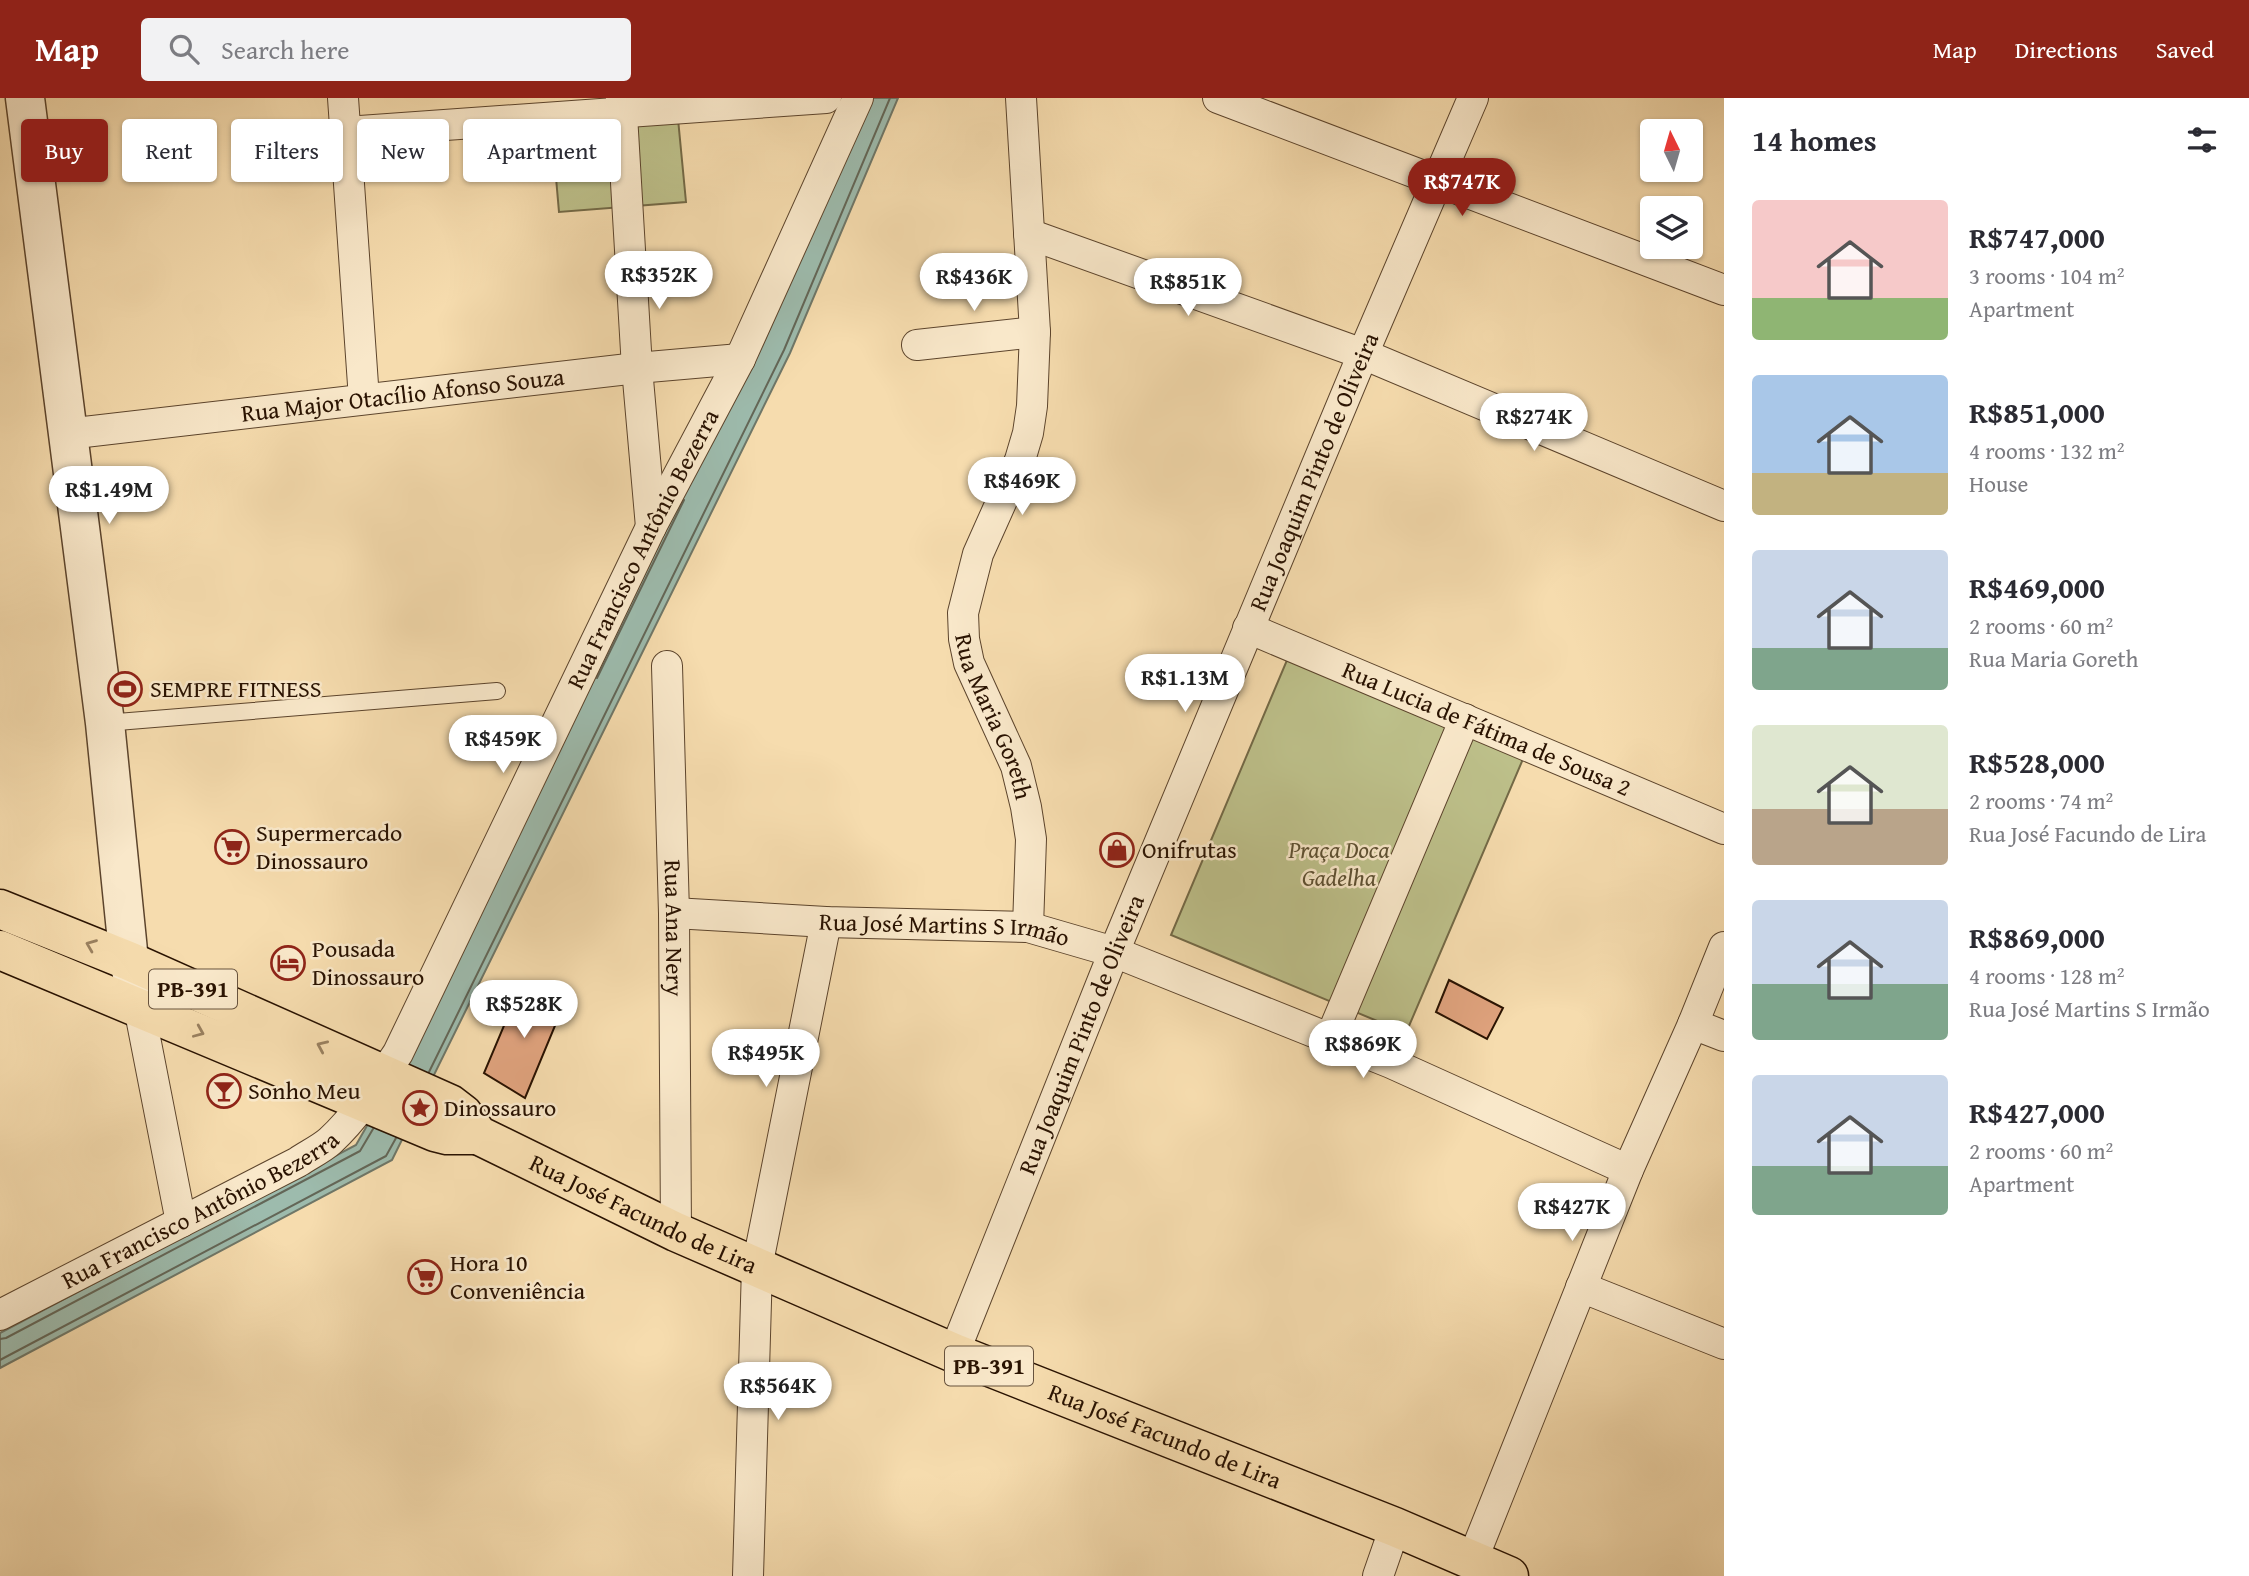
<!DOCTYPE html>
<meta charset="utf-8">
<style>
:root{--surface:#fff;--page:#f2f2f3;--text:#2b2b33;--muted:#7c7c81;--accent:#8f2418}
body{margin:0;font-family:"Gentium Book Plus",serif;background:var(--page);color:var(--text);height:100vh;display:flex;flex-direction:column;font-size:26px;white-space:nowrap}
*{box-sizing:border-box;margin:0}
p{font-size:23px;color:var(--muted)}
.icon{flex:none;width:38px;height:38px;fill:none;stroke:currentColor;stroke-width:2;stroke-linecap:round;stroke-linejoin:round}
.map{position:relative;flex:1;overflow:hidden}
.details{display:flex;flex-direction:column;background:var(--surface);width:525px}
.details>*{flex:none}
.hud{position:absolute;left:21px;top:21px;width:665px;height:63px;display:flex;gap:14px}
.needle{width:46px;rotate:355deg}
.buttons{position:absolute;left:1640px;top:21px;display:grid;gap:14px}
.buttons a{display:grid;place-items:center;width:63px;height:63px;border-radius:7px;background:var(--surface);box-shadow:0 2px 5px #0004;font-size:35px}
.price{position:absolute;translate:-50% -60px;padding:0 16px;border-radius:24px;background:#fff;color:#222;font-size:23px;line-height:46px;filter:drop-shadow(0 2px 4px #0008)}
.price::after{content:'';position:absolute;left:50%;top:42px;width:21px;height:16px;margin-left:-10px;background:inherit;clip-path:polygon(0 0,100% 0,50% 100%)}
.price.active{background:var(--accent);color:#fff}
ul{padding:0;list-style:none}
li{display:flex;align-items:center;gap:21px;height:175px;padding:0 28px}
li span{display:grid;place-items:center;flex:none;width:196px;height:140px;border-radius:7px;color:#555}
li>.icon{margin-inline-start:auto}
span .icon{width:84px;height:84px;fill:#fffc;stroke-width:1}
li b{font-size:30px}
h2{display:flex;justify-content:space-between;align-items:center;height:84px;padding:0 28px;font-size:30px}
.tag{padding:0 24px;border-radius:7px;background:var(--surface);box-shadow:0 2px 5px #0004;font-size:24px;line-height:63px}
.tag.active{background:var(--accent);color:#fff}
header{display:flex;align-items:center;gap:42px;box-sizing:border-box;height:98px;padding:0 35px;background:var(--accent);color:#fff}
header strong{font-size:33px}
nav{display:flex;gap:38px;margin-inline-start:auto;font-size:24px}
.search{width:490px;height:63px;background:var(--page);display:flex;align-items:center;gap:18px;box-sizing:border-box;padding:0 24px;border-radius:7px;color:var(--muted);font-size:26px}
main{display:flex;flex:1;min-height:0}
.map>svg:first-child{display:block}
.green{fill:#bdc08a;stroke:#736946;stroke-width:2}
.water{fill:#9dbbad;stroke:#6f7768;stroke-width:2}
.lines{fill:none;stroke-linecap:round;stroke-linejoin:round}
.shore{stroke:#636657;stroke-width:2}
.building{fill:#e0a37e;stroke:#291201;stroke-width:2}
.service-casing{stroke:#5c442c;stroke-width:18}
.minor-casing{stroke:#5c442c;stroke-width:32}
.tertiary-casing{stroke:#5c442c;stroke-width:41}
.primary-casing{stroke:#291201;stroke-width:41}
.service{stroke:#f9e8ca;stroke-width:16}
.minor{stroke:#f9e8ca;stroke-width:30}
.tertiary{stroke:#f9e8ca;stroke-width:38}
.primary{stroke:#f6dcae;stroke-width:38}
.oneway{stroke:#9a8160}
.labels{text-anchor:middle;stroke-width:5;stroke-linejoin:round;paint-order:stroke}
.shield{fill:#f9e8ca;stroke:#67523d;stroke-width:2}
.shield-label{font-size:23px;font-weight:bold;fill:#291201}
.street-label{font-size:24px;fill:#291201;stroke:#f9e8ca}
.poi-label{font-size:24px;fill:#291201;stroke:#f9e8ca;text-anchor:start}
.park-label{font-size:24px;font-style:italic;fill:#5d4f31;stroke:#f9e8ca}
</style>
<header>
<strong>Map</strong>
<div class="search"><svg class="icon" aria-label="search" viewBox="0 0 24 24"><circle cx="10" cy="10" r="6"/><path d="M15 15l6 6"/></svg>Search here</div>
<nav><a>Map</a><a>Directions</a><a>Saved</a></nav>
</header>
<main>
<div class="map">
<svg width="1724" height="1478" viewBox="0 0 1724 1478">
<rect width="100%" height="100%" fill="#f6dcae"/>
<filter id="stains"><feTurbulence type="fractalNoise" baseFrequency=".00286" numOctaves="4"/><feColorMatrix values="0 0 0 0 .2 0 0 0 0 .09 0 0 0 0 .02 0 0 0 .5 -.17"/></filter>
<radialGradient id="worn" r=".72"><stop offset=".6" stop-color="#630" stop-opacity="0"/><stop offset="1" stop-color="#630" stop-opacity=".3"/></radialGradient>
<!-- green -->
<g class="green">
<path d="M 676,0 L 686,104 L 559,114 L 550,11 Z"/>
<path d="M 1290,555 L 1526,654 L 1406,935 L 1171,837 Z"/>
</g>
<!-- water -->
<path class="water" d="M 869,0 L 898,0 L 790,255 L 392,1062 L 0,1270 L 0,1235 L 356,1047 L 384,998 Z"/>
<g class="lines">
<!-- shore -->
<g class="shore">
<path d="M 597,580 L 684,402"/>
<path d="M 429,974 L 784,252 L 890,0"/>
<path d="M 0,1241 L 6,1240 L 360,1053 L 373,1031"/>
<path d="M 0,1262 L 386,1058 L 396,1040"/>
</g>
</g>
<!-- building -->
<g class="building">
<path d="M 1449,882 L 1503,910 L 1487,941 L 1436,914 Z"/>
<path d="M 522,885 L 564,906 L 525,1000 L 484,975 Z"/>
</g>
<g class="lines">
<!-- service casing -->
<g class="service-casing">
<path id="service" d="M 105,625 L 497,593"/>
</g>
<!-- minor casing -->
<g class="minor-casing">
<g id="minor">
<path d="M 343,0 L 364,301"/>
<path d="M 621,0 L 637,270 L 651,429"/>
<path id="s1" d="M 1021,0 L 1035,234 L 1032,308 L 1028,335 L 1020,362 L 978,456 L 963,515 L 964,541 L 969,565 L 1016,668 L 1026,709 L 1031,741 L 1028,829"/>
<path d="M 1218,0 L 1724,192"/>
<path d="M 346,34 L 826,0"/>
<path d="M 1029,136 L 1363,256 L 1724,408"/>
<path d="M 917,247 L 1035,234"/>
<path id="s2" d="M 67,336 L 637,270 L 740,261"/>
<path id="s3" d="M 1248,530 L 1724,731"/>
<path id="s4" d="M 667,568 L 674,815 L 676,1134"/>
<path id="s5" d="M 674,815 L 826,824 L 1028,829 L 1114,854 L 1391,965 L 1628,1072"/>
<path d="M 139,909 L 181,1124"/>
<path d="M 1693,926 L 1724,938"/>
<path d="M 1330,941 L 1465,621"/>
<path d="M 1581,1189 L 1724,1246"/>
<path id="s6" d="M 0,1217 L 298,1064 C 308,1057 321,1051 330,1043 C 357,1018 378,985 398,955 L 651,429 L 740,261 L 858,0"/>
<path id="s7" d="M 954,1255 L 1114,854 L 1363,256 L 1473,0"/>
<path d="M 1472,1463 L 1628,1072 L 1693,926 L 1724,849"/>
<path d="M 748,1478 L 757,1169 L 826,824"/>
<path d="M 1378,1478 L 1395,1429"/>
</g>
</g>
<!-- tertiary casing -->
<g class="tertiary-casing">
<path id="tertiary" d="M 25,0 L 105,625 L 129,863 L 136,894"/>
</g>
<!-- primary casing -->
<g class="primary-casing">
<g id="primary">
<path id="s8" d="M 0,811 L 129,863 L 450,1006 L 463,1016 L 478,1037 L 676,1134 L 954,1255 L 1395,1429 L 1509,1478"/>
<path d="M 0,852 L 435,1034 L 447,1037 L 478,1037"/>
</g>
</g>
<!-- service -->
<use href="#service" class="service"/>
<!-- minor -->
<use href="#minor" class="minor"/>
<!-- tertiary -->
<use href="#tertiary" class="tertiary"/>
<!-- primary -->
<use href="#primary" class="primary"/>
</g>
<!-- one-way arrows -->
<defs><path id="oneway-chevron" d="M-2-3.5L2.5 0L-2 3.5" fill="none" stroke-width="1.6" stroke-linecap="round" stroke-linejoin="round" transform="scale(1.75)"/></defs>
<g class="oneway">
<use href="#oneway-chevron" transform="translate(91 847) rotate(-158)"/>
<use href="#oneway-chevron" transform="translate(199 934) rotate(23)"/>
<use href="#oneway-chevron" transform="translate(322 948) rotate(-156)"/>
</g>
<!-- icons -->
<defs>
<g id="stadium-ring" transform="scale(1.75)"><circle r="9.5" fill="#f9e8ca" stroke="#8f2418" stroke-width="1.5"/><path d="M0-5a6.5 5 0 1 0 0 10a6.5 5 0 1 0 0-10ZM-3.5-1.8h7v3.6h-7Z" fill="#8f2418"/></g>
<g id="supermarket-ring" transform="scale(1.75)"><circle r="9.5" fill="#f9e8ca" stroke="#8f2418" stroke-width="1.5"/><path d="M-6-5.5h2.5l.6 2H6L4.5 2H-2.5L-4.4-4H-6ZM-1.5 3.2a1.3 1.3 0 1 0 .1 0ZM3 3.2a1.3 1.3 0 1 0 .1 0Z" fill="#8f2418"/></g>
<g id="shop-ring" transform="scale(1.75)"><circle r="9.5" fill="#f9e8ca" stroke="#8f2418" stroke-width="1.5"/><path d="M-5-2.5h2.3a2.7 3.5 0 0 1 5.4 0H5L5.5 6h-11ZM-1.5-2.5h3a1.5 2.3 0 0 0-3 0Z" fill="#8f2418"/></g>
<g id="hotel-ring" transform="scale(1.75)"><circle r="9.5" fill="#f9e8ca" stroke="#8f2418" stroke-width="1.5"/><path d="M-6-4.5h1.5V1H6V5H4.5V3h-9V5H-6ZM-4 0a1.8 1.8 0 1 1 3.6 0ZM.5 0V-2.5h3Q6-2.5 6 0Z" fill="#8f2418"/></g>
<g id="bar-ring" transform="scale(1.75)"><circle r="9.5" fill="#f9e8ca" stroke="#8f2418" stroke-width="1.5"/><path d="M-6-5H6L.8 .8V4.5H3.5V6h-7V4.5H-.8V.8Z" fill="#8f2418"/></g>
<g id="sight-ring" transform="scale(1.75)"><circle r="9.5" fill="#f9e8ca" stroke="#8f2418" stroke-width="1.5"/><path d="M0-6L1.8-2.2L6-1.7L2.9 1.2L3.7 5.4L0 3.3L-3.7 5.4L-2.9 1.2L-6-1.7L-1.8-2.2Z" fill="#8f2418"/></g>
</defs>
<g fill-rule="evenodd">
<use href="#stadium-ring" x="125" y="591"/>
<use href="#supermarket-ring" x="232" y="749"/>
<use href="#shop-ring" x="1117" y="752"/>
<use href="#hotel-ring" x="288" y="865"/>
<use href="#bar-ring" x="224" y="993"/>
<use href="#sight-ring" x="420" y="1010"/>
<use href="#supermarket-ring" x="425" y="1179"/>
</g>
<g class="labels">
<!-- shield labels -->
<g class="shield">
<rect x="149" y="871.5" width="88" height="39" rx="5"/>
<rect x="945" y="1248.5" width="88" height="39" rx="5"/>
</g>
<g class="shield-label">
<text x="193" y="899">PB-391</text>
<text x="989" y="1276">PB-391</text>
</g>
<!-- street labels -->
<g class="street-label">
<text dy="8" stroke="none"><textPath href="#s2" startOffset="338">Rua Major Otacílio Afonso Souza</textPath></text>
<text dy="8" stroke="none"><textPath href="#s7" startOffset="952">Rua Joaquim Pinto de Oliveira</textPath></text>
<text dy="8" stroke="none"><textPath href="#s6" startOffset="1045">Rua Francisco Antônio Bezerra</textPath></text>
<text dy="8" stroke="none"><textPath href="#s1" startOffset="637">Rua Maria Goreth</textPath></text>
<text dy="8" stroke="none"><textPath href="#s3" startOffset="259">Rua Lucia de Fátima de Sousa 2</textPath></text>
<text dy="8" stroke="none"><textPath href="#s4" startOffset="262">Rua Ana Nery</textPath></text>
<text dy="8" stroke="none"><textPath href="#s5" startOffset="271">Rua José Martins S Irmão</textPath></text>
<text dy="8" stroke="none"><textPath href="#s7" startOffset="343">Rua Joaquim Pinto de Oliveira</textPath></text>
<text dy="8" stroke="none"><textPath href="#s6" startOffset="226">Rua Francisco Antônio Bezerra</textPath></text>
<text dy="8" stroke="none"><textPath href="#s8" startOffset="716">Rua José Facundo de Lira</textPath></text>
<text dy="8" stroke="none"><textPath href="#s8" startOffset="1283">Rua José Facundo de Lira</textPath></text>
</g>
<!-- poi labels -->
<g class="poi-label">
<text x="150" y="599">SEMPRE FITNESS</text>
<text x="256" y="743">Supermercado<tspan x="256" dy="28">Dinossauro</tspan></text>
<text x="1142" y="760">Onifrutas</text>
<text x="312" y="859">Pousada<tspan x="312" dy="28">Dinossauro</tspan></text>
<text x="248" y="1001">Sonho Meu</text>
<text x="444" y="1018">Dinossauro</text>
<text x="450" y="1173">Hora 10<tspan x="450" dy="28">Conveniência</tspan></text>
</g>
<!-- park labels -->
<g class="park-label">
<text x="1339" y="760">Praça Doca<tspan x="1339" dy="28">Gadelha</tspan></text>
</g>
</g>
<rect width="100%" height="100%" filter="url(#stains)"/>
<rect width="100%" height="100%" fill="url(#worn)"/>
</svg>
<div class="buttons">
<a><svg class="needle" viewBox="-14 -14 28 28"><path d="M0-13l5 13h-10z" fill="#e53935"/><path d="M0 13l5-13h-10z" fill="#7c7c81"/></svg></a>
<a><svg class="icon" aria-label="layers" viewBox="0 0 24 24"><path d="M12 4l9 5-9 5-9-5zM3 14l9 5 9-5"/></svg></a>
</div>
<b class="price active" style="left:1462px;top:120px">R$747K</b>
<b class="price" style="left:659px;top:213px">R$352K</b>
<b class="price" style="left:974px;top:215px">R$436K</b>
<b class="price" style="left:1188px;top:220px">R$851K</b>
<b class="price" style="left:1534px;top:355px">R$274K</b>
<b class="price" style="left:1022px;top:419px">R$469K</b>
<b class="price" style="left:109px;top:428px">R$1.49M</b>
<b class="price" style="left:1185px;top:616px">R$1.13M</b>
<b class="price" style="left:503px;top:677px">R$459K</b>
<b class="price" style="left:524px;top:942px">R$528K</b>
<b class="price" style="left:1363px;top:982px">R$869K</b>
<b class="price" style="left:766px;top:991px">R$495K</b>
<b class="price" style="left:1572px;top:1145px">R$427K</b>
<b class="price" style="left:778px;top:1324px">R$564K</b>
<div class="hud">
<a class="tag active">Buy</a>
<a class="tag">Rent</a>
<a class="tag">Filters</a>
<a class="tag">New</a>
<a class="tag">Apartment</a>
</div>
</div>
<section class="details">
<h2>14 homes<svg class="icon" aria-label="filters" viewBox="0 0 24 24"><path d="M4 7h16M4 17h16"/><circle cx="9" cy="7" r="2"/><circle cx="15" cy="17" r="2"/></svg></h2>
<ul>
<li><span style="background:linear-gradient(#f6c9c9 70%,#8fb573 0)"><svg class="icon" aria-label="home" viewBox="0 0 24 24"><path d="M3 11l9-7 9 7M6 9v11h12V9"/></svg></span><div><b>R$747,000</b><p>3 rooms · 104 m²</p><p>Apartment</p></div></li>
<li><span style="background:linear-gradient(#a9c7e8 70%,#c2b280 0)"><svg class="icon" aria-label="home" viewBox="0 0 24 24"><path d="M3 11l9-7 9 7M6 9v11h12V9"/></svg></span><div><b>R$851,000</b><p>4 rooms · 132 m²</p><p>House</p></div></li>
<li><span style="background:linear-gradient(#c9d6e8 70%,#7fa58c 0)"><svg class="icon" aria-label="home" viewBox="0 0 24 24"><path d="M3 11l9-7 9 7M6 9v11h12V9"/></svg></span><div><b>R$469,000</b><p>2 rooms · 60 m²</p><p>Rua Maria Goreth</p></div></li>
<li><span style="background:linear-gradient(#dfe7d0 60%,#b9a48a 0)"><svg class="icon" aria-label="home" viewBox="0 0 24 24"><path d="M3 11l9-7 9 7M6 9v11h12V9"/></svg></span><div><b>R$528,000</b><p>2 rooms · 74 m²</p><p>Rua José Facundo de Lira</p></div></li>
<li><span style="background:linear-gradient(#c9d6e8 60%,#7fa58c 0)"><svg class="icon" aria-label="home" viewBox="0 0 24 24"><path d="M3 11l9-7 9 7M6 9v11h12V9"/></svg></span><div><b>R$869,000</b><p>4 rooms · 128 m²</p><p>Rua José Martins S Irmão</p></div></li>
<li><span style="background:linear-gradient(#c9d6e8 65%,#7fa58c 0)"><svg class="icon" aria-label="home" viewBox="0 0 24 24"><path d="M3 11l9-7 9 7M6 9v11h12V9"/></svg></span><div><b>R$427,000</b><p>2 rooms · 60 m²</p><p>Apartment</p></div></li>
</ul>
</section>
</main>
